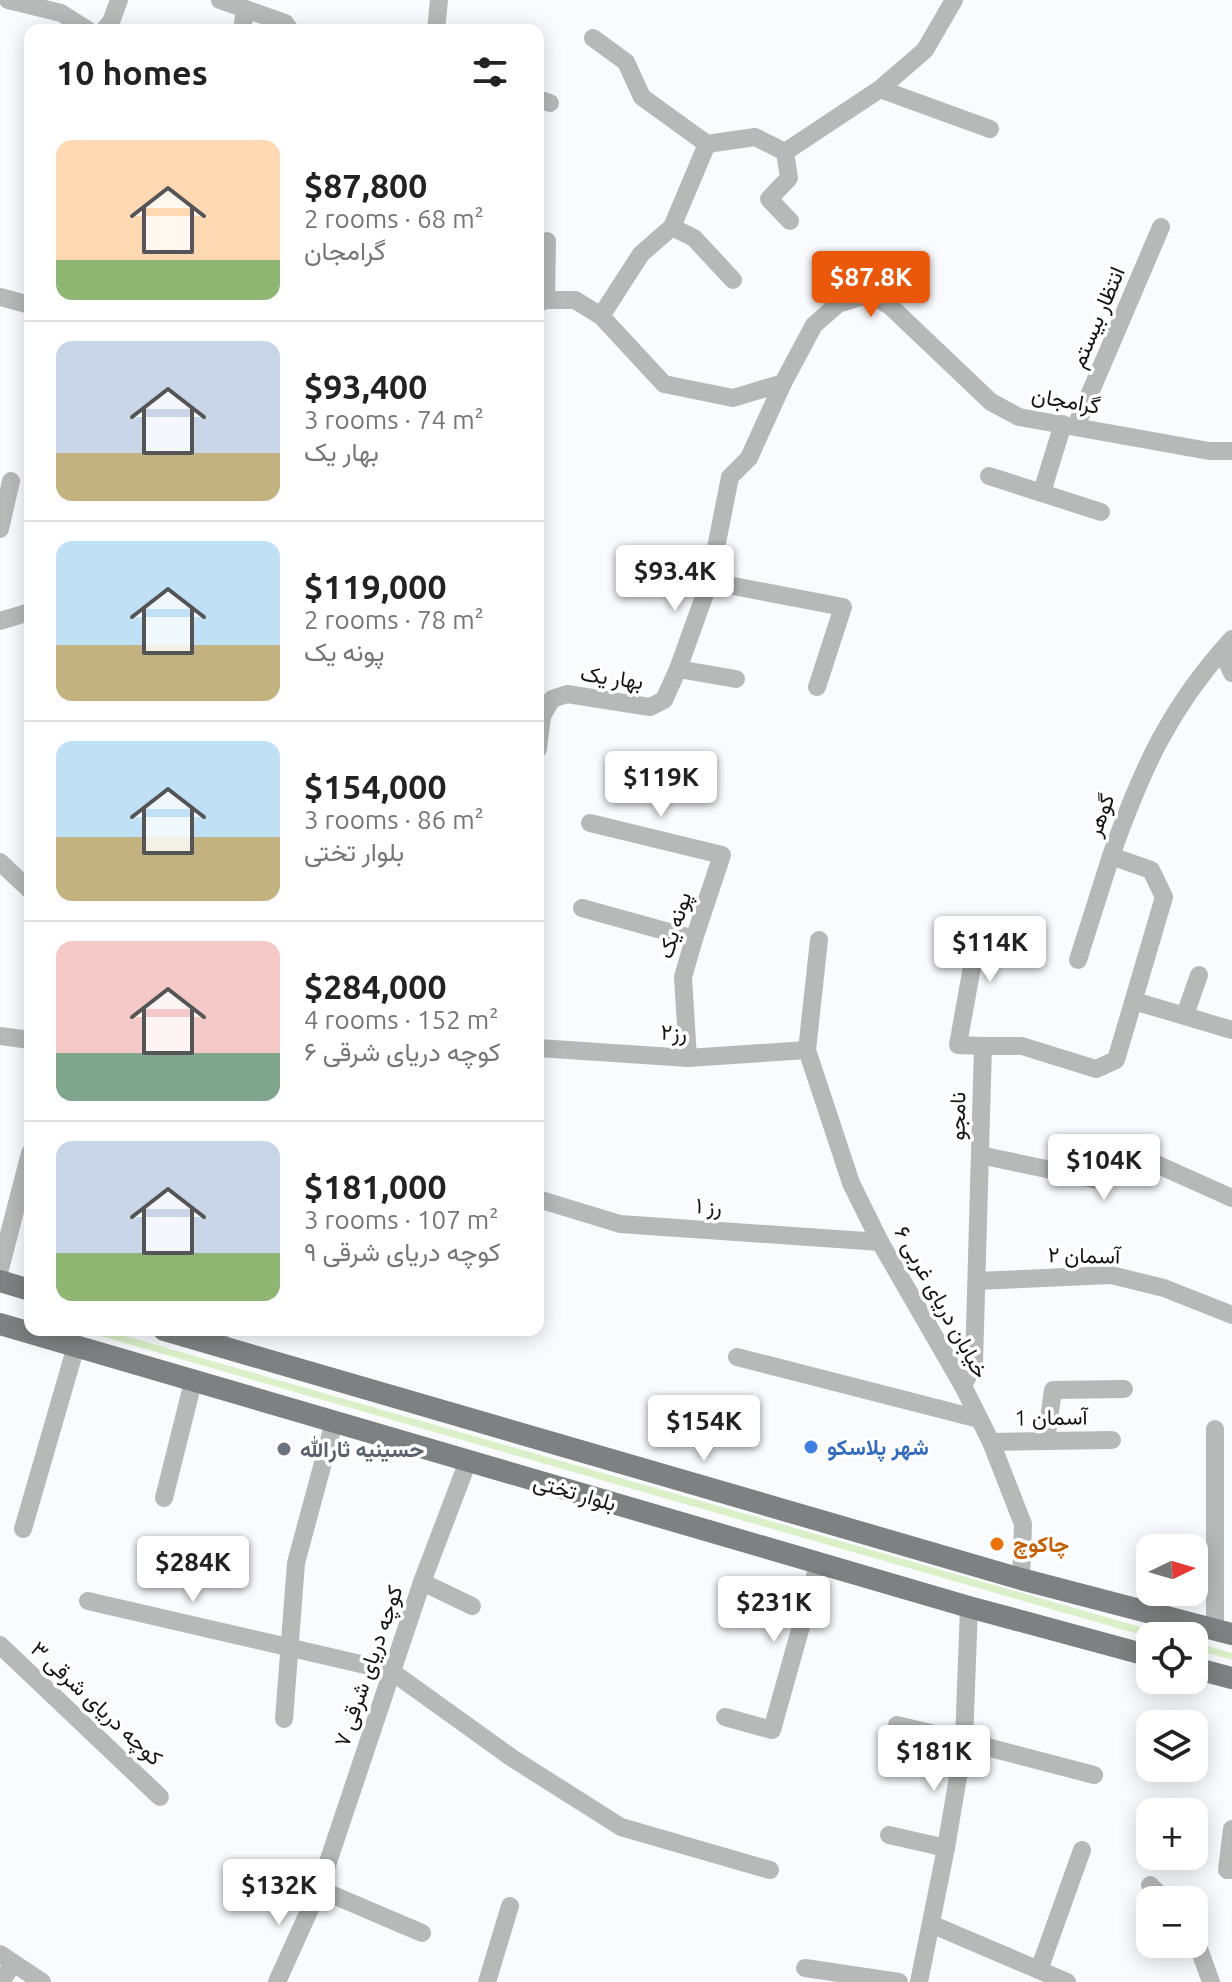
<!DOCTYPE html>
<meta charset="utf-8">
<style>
:root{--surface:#fff;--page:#f2f2f2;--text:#222;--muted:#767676;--line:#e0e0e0;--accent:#ea580c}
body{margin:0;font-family:Ubuntu,Vazirmatn,sans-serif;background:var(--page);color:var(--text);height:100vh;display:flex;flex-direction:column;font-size:30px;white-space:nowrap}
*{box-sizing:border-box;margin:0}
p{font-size:26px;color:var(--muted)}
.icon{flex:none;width:44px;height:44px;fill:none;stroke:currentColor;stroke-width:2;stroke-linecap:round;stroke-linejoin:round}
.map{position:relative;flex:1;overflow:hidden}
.details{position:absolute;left:24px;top:24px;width:520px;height:1312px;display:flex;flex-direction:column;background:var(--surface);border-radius:16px;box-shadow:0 4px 20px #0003}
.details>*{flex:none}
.needle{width:52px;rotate:85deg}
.fabs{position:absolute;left:1136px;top:1534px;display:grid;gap:16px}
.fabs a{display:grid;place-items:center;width:72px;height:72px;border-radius:16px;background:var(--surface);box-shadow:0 4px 20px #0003;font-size:40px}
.price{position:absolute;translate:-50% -68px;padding:0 18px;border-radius:8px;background:#fff;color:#222;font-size:26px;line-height:52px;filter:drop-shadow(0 2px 4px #0008)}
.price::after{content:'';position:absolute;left:50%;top:48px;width:24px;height:18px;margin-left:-12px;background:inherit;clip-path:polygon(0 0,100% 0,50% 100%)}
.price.on{background:var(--accent);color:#fff}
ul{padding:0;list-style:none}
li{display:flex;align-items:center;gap:24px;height:200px;padding:0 32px}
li+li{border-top:2px solid var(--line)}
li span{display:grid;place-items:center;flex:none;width:224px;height:160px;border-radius:16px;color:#555}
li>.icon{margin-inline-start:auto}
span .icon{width:96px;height:96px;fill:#fffc;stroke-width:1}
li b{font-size:34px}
h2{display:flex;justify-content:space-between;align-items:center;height:96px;padding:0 32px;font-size:34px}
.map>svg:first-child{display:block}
.green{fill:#dbf0c9}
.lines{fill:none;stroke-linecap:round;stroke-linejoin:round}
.minor{stroke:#b7b9b9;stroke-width:18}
.major{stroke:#7e8181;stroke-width:22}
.shop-dot{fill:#3f7fe0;stroke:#fff;stroke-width:3}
.worship-dot{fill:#6b7280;stroke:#fff;stroke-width:3}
.food-dot{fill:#e8710a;stroke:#fff;stroke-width:3}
.labels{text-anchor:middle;stroke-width:7;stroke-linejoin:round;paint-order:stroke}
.street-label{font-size:22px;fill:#151516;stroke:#fff}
.shop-label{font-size:22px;font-weight:bold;fill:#366cbe;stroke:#fff;text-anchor:start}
.worship-label{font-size:22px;font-weight:bold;fill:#5b616d;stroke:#fff;text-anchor:start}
.food-label{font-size:22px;font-weight:bold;fill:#c56008;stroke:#fff;text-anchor:start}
</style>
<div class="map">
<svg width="1232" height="1982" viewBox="0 0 1232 1982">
<rect width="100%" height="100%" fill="#fafbfe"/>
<!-- green -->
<g class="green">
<path d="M 79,1330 L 104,1330 L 1172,1636 L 1150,1637 L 1124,1630 Z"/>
<path d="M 1194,1642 L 1232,1653 L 1232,1660 L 1194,1649 Z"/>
</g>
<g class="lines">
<!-- minor -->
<g class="minor">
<path d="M 8,0 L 61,13 L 88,30"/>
<path d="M 220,0 L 285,23 L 290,30"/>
<path d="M 104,30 L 111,22 L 119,0"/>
<path d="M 242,30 L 245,10"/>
<path d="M 436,30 L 439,0"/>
<path d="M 593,38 L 626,62 L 642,97 L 707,144 L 755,137 L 785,152 L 880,89 L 925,50 L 954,0"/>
<path d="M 880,89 L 990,129"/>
<path d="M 538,99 L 550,103"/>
<path d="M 785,152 L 789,178 L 769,199 L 790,221"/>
<path d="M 672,227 L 694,238 L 733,280"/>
<path d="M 0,297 L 30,305"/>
<path d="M 546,300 L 547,241"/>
<path d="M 538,303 L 546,300 L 575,300 L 601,316 L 664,384 L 733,398 L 783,383 L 814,325 L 838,304 L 870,294 L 890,306 L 991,402 L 1019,417 L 1209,451 L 1232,451"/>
<path d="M 601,316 L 641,254 L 672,227 L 707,144"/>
<path d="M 1076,426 L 1161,227"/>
<path d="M 989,476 L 1101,512"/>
<path d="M 1042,492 L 1063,424"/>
<path d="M 0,529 L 11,481"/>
<path d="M 655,571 L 843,607 L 817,687"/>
<path d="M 0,621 L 30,612"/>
<path d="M 1222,651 L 1232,673"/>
<path d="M 678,669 L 736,679"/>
<path d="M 538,749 L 542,716 L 552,699 L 567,694 L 650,707 L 664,700 L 678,669 L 709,583 L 730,477 L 749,458 L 783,383"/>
<path d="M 590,823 L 722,855 L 694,939 L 683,977 L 688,1058"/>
<path d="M 0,862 L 30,890"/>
<path d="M 582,908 L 694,939"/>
<path d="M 977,939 L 958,1045 L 983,1046"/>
<path d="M 819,940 L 807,1050 L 851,1183 L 880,1242 L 963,1386 L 991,1442 L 1023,1524 L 1021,1579"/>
<path d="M 1078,960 L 1111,856"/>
<path d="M 1134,1001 L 1232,1030"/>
<path d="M 1185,1015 L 1199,975"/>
<path d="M 0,1036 L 30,1040"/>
<path d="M 538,1048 L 688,1058 L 807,1050"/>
<path d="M 980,1155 L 1103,1181 L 1145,1159 L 1232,1198"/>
<path d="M 538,1199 L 620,1224 L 880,1242"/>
<path d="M 0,1269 L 30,1153"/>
<path d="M 977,1281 L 1111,1275 L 1164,1288 L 1232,1315"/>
<path d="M 217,1346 L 221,1330"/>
<path d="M 737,1357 L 979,1419"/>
<path d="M 963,1386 L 974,1363 L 983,1046 L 1022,1046 L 1096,1069 L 1116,1060 L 1164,897 L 1151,870 L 1111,856 C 1141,771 1170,706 1232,639"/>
<path d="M 1046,1441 L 1053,1390 L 1124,1389"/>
<path d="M 991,1442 L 1112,1440"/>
<path d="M 164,1498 L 193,1382"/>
<path d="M 23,1529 L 76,1346"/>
<path d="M 422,1582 L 472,1606"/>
<path d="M 88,1601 L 391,1671 L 512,1758 L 621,1827 L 770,1870"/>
<path d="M 1215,1630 L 1215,1429"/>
<path d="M 0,1645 L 160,1797"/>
<path d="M 725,1717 L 772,1730 L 819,1562"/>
<path d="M 284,1719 L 296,1563 L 334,1422"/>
<path d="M 897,1725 L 964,1741 L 1094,1775"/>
<path d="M 1232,1829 L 1227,1870 L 1232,1870"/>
<path d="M 889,1835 L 946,1848"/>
<path d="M 250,1878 L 319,1889 L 422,1933"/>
<path d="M 1150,1885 L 1165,1900"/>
<path d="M 931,1924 L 1067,1982"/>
<path d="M 1194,1935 L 1211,1982"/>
<path d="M 0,1954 L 42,1982"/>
<path d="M 805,1968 L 899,1982"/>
<path d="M 1039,1970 L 1082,1850"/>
<path d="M 1,1982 L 13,1964"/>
<path d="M 277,1982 L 319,1889 L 422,1582 L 468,1461"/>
<path d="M 487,1982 L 510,1906"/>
<path d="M 919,1982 L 946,1848 L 964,1741 L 969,1607"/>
</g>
<!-- major -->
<g class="major">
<path d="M 0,1281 L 30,1290"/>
<path d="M 0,1324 L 969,1607 L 1150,1656"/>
<path d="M 164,1330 L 1021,1579 L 1232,1634"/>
<path d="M 1194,1668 L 1232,1678"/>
</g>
</g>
<!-- markers -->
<circle class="shop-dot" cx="811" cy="1447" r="8"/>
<circle class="worship-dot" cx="284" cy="1449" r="8"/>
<circle class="food-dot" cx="997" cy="1544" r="8"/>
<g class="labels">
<!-- street labels -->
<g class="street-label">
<text transform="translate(1097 317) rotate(-67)" y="8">انتظار بیستم</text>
<text transform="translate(1066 400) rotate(10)" y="8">گرامجان</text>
<text transform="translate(612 677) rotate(8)" y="8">بهار یک</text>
<text transform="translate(1100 815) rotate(-70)" y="8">گوهر</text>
<text transform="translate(674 925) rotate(-73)" y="8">پونه یک</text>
<text transform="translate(674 1032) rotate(2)" y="8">رز۲</text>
<text transform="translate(957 1116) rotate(-89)" y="8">نامجو</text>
<text transform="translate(709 1206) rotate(4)" y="8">رز ۱</text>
<text transform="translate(1084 1255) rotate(1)" y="8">آسمان ۲</text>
<text transform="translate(942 1302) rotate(61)" y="8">خیابان دریای غربی ۶</text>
<text transform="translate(1051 1417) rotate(-1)" y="8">آسمان 1</text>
<text transform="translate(575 1492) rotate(16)" y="8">بلوار تختی</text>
<text transform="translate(368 1666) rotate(-71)" y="8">کوچه دریای شرقی ۷</text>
<text transform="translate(97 1703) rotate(43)" y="8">کوچه دریای شرقی ۳</text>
</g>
<!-- shop labels -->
<g class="shop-label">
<text x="827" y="1455">شهر پلاسکو</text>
</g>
<!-- worship labels -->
<g class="worship-label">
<text x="300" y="1457">حسینیه ثارالله</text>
</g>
<!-- food labels -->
<g class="food-label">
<text x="1013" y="1552">چاکوچ</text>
</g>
</g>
</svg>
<div class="fabs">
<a><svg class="needle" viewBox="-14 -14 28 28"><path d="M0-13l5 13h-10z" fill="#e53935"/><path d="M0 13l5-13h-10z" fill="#767676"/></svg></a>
<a><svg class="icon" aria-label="locate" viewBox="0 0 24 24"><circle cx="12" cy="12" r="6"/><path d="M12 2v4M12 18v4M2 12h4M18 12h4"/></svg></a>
<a><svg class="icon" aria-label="layers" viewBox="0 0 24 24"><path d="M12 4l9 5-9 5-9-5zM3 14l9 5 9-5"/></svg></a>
<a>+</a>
<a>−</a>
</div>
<b class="price on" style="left:871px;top:319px">$87.8K</b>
<b class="price" style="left:675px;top:613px">$93.4K</b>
<b class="price" style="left:661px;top:819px">$119K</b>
<b class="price" style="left:990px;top:984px">$114K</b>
<b class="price" style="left:1104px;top:1202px">$104K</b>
<b class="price" style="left:704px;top:1463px">$154K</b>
<b class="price" style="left:193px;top:1604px">$284K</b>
<b class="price" style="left:774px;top:1644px">$231K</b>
<b class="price" style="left:934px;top:1793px">$181K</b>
<b class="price" style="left:279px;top:1927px">$132K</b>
<section class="details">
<h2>10 homes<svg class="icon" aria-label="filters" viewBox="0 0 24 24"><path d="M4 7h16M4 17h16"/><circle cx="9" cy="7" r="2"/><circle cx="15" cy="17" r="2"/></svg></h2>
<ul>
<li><span style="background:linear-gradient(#ffd9b3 75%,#8fb573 0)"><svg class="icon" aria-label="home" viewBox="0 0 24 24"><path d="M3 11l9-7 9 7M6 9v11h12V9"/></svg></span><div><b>$87,800</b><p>2 rooms · 68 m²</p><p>گرامجان</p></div></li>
<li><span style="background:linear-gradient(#c9d6e8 70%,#c2b280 0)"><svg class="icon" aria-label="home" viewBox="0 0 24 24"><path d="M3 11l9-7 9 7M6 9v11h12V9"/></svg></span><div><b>$93,400</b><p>3 rooms · 74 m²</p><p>بهار یک</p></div></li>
<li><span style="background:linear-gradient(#bfe0f5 65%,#c2b280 0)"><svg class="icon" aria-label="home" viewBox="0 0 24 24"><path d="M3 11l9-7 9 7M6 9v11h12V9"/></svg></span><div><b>$119,000</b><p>2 rooms · 78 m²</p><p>پونه یک</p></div></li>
<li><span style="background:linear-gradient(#bfe0f5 60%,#c2b280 0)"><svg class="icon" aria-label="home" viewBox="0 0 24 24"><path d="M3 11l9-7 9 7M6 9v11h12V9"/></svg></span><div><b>$154,000</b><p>3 rooms · 86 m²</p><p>بلوار تختی</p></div></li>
<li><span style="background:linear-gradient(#f6c9c9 70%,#7fa58c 0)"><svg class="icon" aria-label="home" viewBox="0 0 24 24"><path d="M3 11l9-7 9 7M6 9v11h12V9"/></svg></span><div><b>$284,000</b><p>4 rooms · 152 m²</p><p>کوچه دریای شرقی ۶</p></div></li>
<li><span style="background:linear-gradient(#c9d6e8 70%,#8fb573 0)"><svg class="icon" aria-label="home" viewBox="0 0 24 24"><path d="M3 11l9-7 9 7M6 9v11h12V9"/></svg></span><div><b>$181,000</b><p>3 rooms · 107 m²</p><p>کوچه دریای شرقی ۹</p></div></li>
</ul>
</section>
</div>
